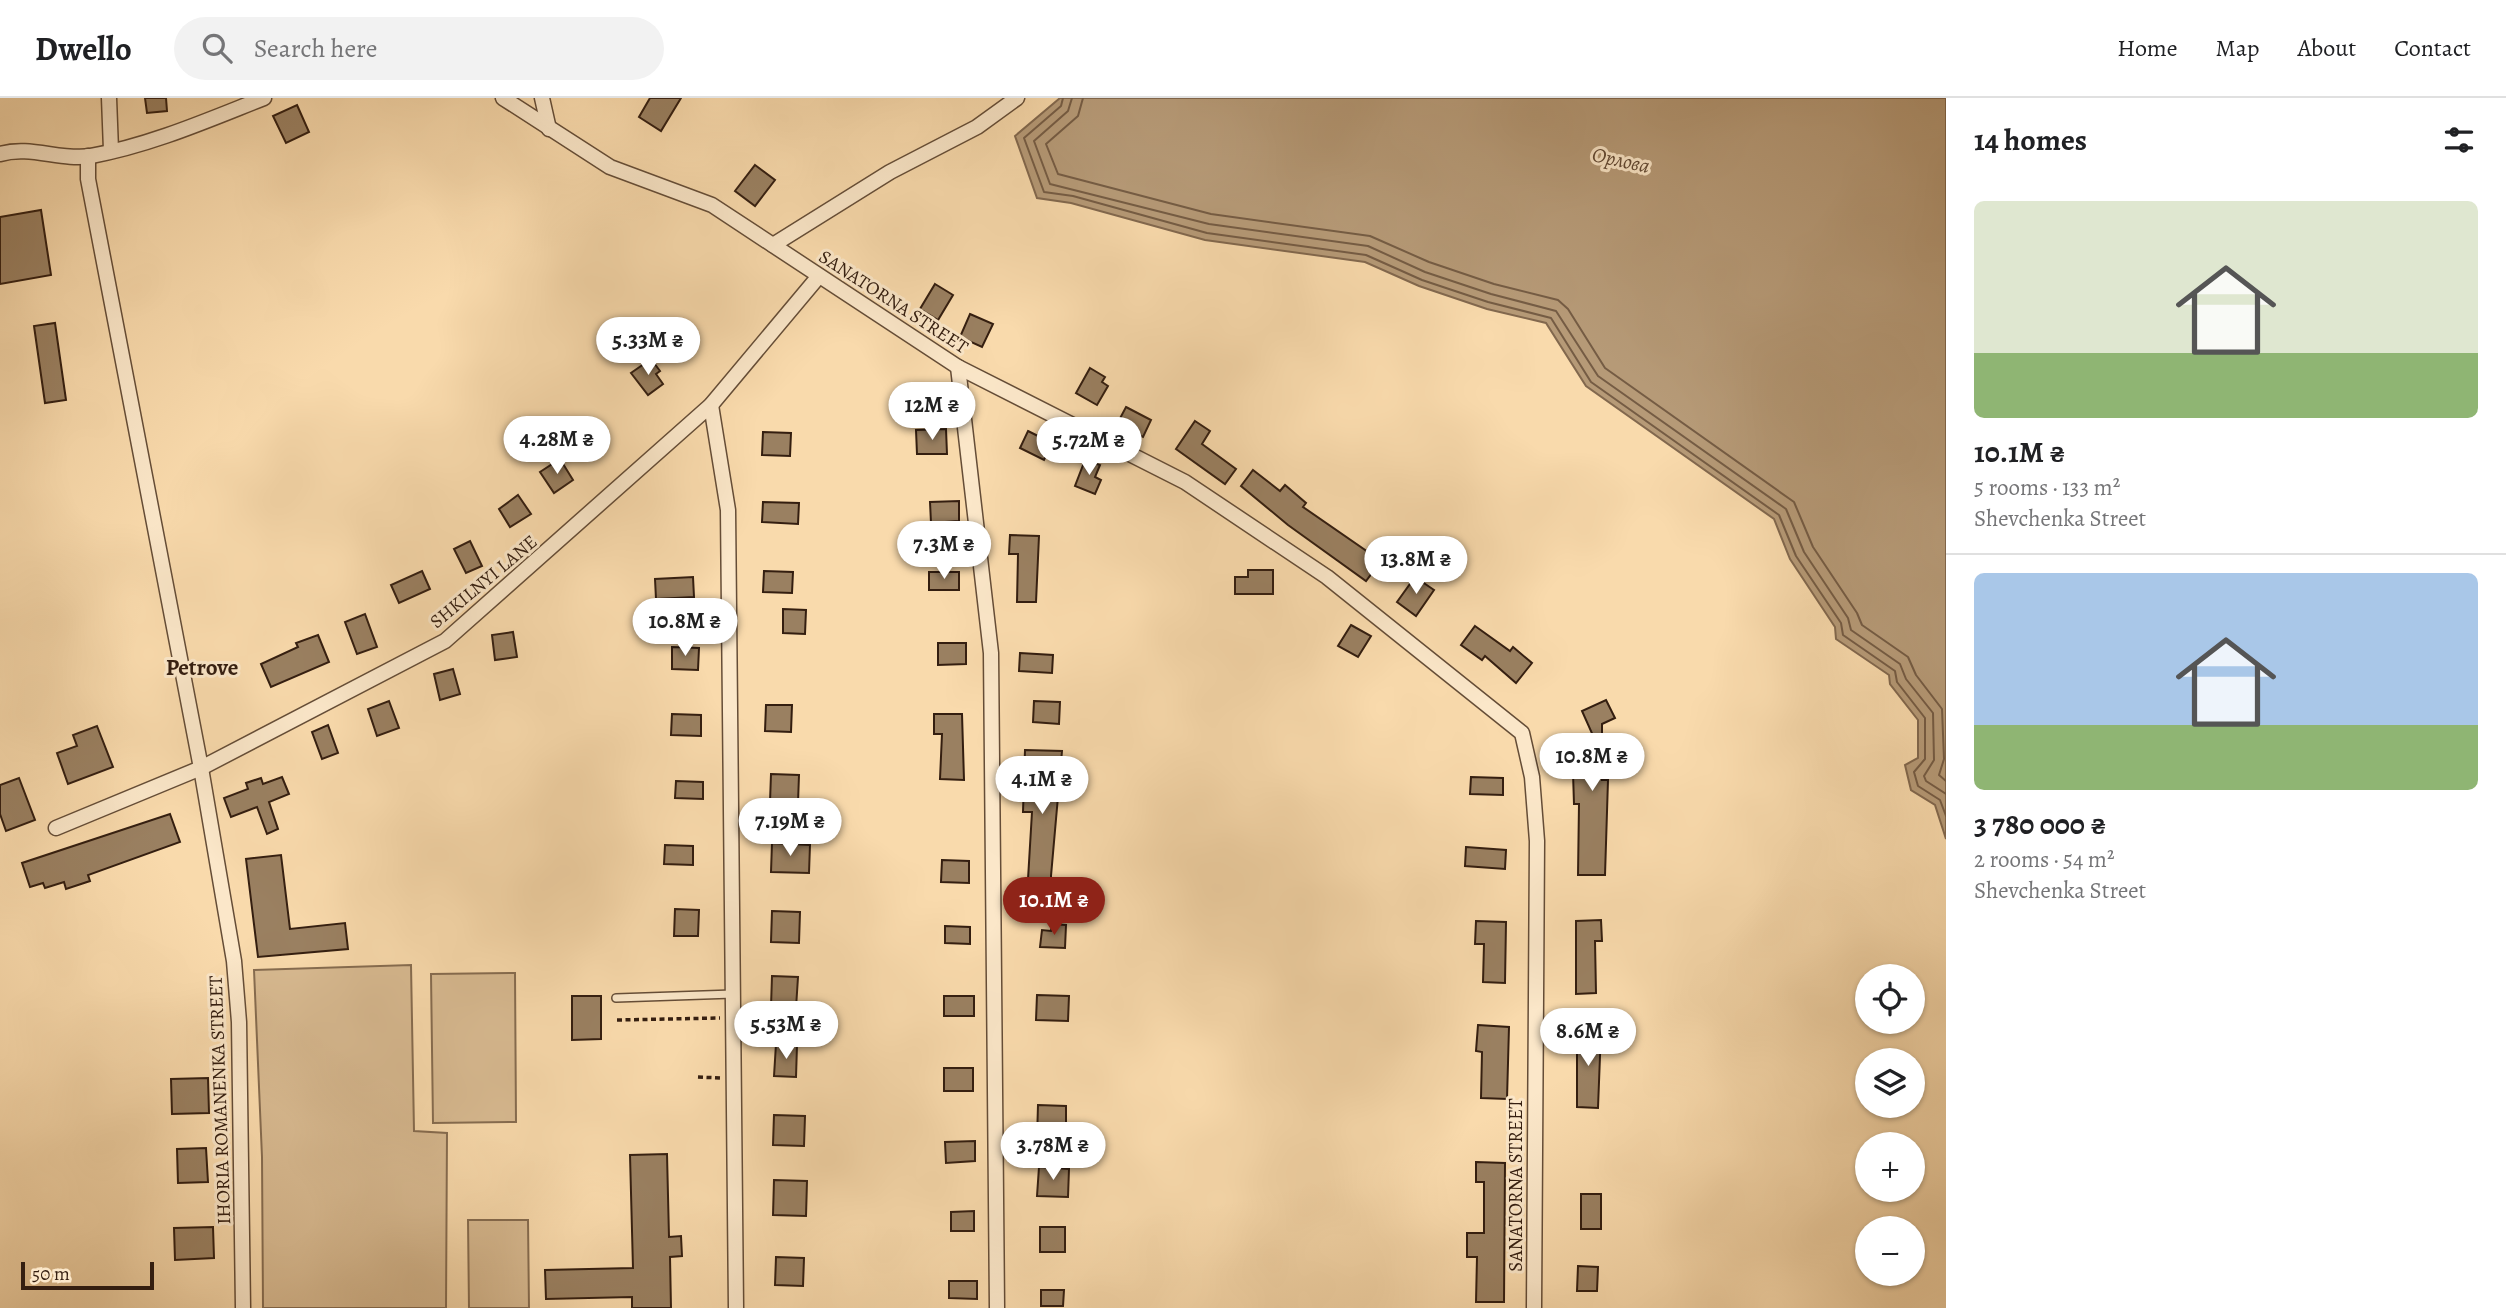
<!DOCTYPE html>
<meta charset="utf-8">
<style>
:root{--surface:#fff;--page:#f2f2f2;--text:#202124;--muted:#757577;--line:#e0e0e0;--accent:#8f2418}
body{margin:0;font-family:Alegreya,serif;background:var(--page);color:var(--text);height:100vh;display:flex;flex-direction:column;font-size:26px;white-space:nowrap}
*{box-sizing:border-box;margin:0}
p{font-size:23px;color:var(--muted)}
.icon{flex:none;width:38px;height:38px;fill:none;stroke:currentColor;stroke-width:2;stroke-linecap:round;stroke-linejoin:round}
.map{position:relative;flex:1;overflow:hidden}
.sheet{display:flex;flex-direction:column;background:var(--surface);width:560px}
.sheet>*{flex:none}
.fabs{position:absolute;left:1855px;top:866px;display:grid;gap:14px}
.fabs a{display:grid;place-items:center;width:70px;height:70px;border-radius:50%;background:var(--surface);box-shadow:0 2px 5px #0004;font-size:35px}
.scale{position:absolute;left:21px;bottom:18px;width:133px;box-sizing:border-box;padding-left:7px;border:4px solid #341e10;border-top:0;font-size:19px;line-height:24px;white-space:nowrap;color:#341e10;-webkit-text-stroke:5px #fbe7c9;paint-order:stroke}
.price{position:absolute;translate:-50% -60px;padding:0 16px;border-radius:24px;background:#fff;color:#222;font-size:23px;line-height:46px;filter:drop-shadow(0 2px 4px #0008)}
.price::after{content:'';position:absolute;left:50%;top:42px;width:21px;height:16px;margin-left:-10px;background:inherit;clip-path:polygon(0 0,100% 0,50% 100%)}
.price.active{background:var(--accent);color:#fff}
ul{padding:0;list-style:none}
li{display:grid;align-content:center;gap:14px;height:371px;padding:0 28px}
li+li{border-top:2px solid var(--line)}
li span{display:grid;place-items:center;height:217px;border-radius:10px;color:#555}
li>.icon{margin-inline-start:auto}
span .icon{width:126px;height:126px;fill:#fffc;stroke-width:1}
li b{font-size:30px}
h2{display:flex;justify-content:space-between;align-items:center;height:84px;padding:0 28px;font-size:30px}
header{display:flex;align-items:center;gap:42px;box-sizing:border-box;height:98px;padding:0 35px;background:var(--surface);border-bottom:2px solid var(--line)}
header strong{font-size:33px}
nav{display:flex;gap:38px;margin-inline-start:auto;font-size:24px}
.search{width:490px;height:63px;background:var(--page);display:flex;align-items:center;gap:18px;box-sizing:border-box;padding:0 24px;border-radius:38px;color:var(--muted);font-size:26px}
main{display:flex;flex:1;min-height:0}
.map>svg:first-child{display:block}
.green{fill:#d8ba91;stroke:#866c50;stroke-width:2}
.water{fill:#b69a77;stroke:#82684e;stroke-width:2}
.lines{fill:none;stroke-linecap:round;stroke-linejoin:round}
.shore{stroke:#755c44;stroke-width:2}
.building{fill:#9a8061;stroke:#341e10;stroke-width:2}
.lane-casing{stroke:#654d37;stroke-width:10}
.street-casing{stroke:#654d37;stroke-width:17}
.path{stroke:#341e10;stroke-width:3.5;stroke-dasharray:5 3.5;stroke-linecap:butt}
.lane{stroke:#fbe7c9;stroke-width:7}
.street{stroke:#fbe7c9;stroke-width:14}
.labels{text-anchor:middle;stroke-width:6;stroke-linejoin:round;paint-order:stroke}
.street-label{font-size:19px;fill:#341e10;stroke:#fbe7c9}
.water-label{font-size:21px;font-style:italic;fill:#624934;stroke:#fbe7c9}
.quarter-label{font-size:23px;font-weight:bold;fill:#341e10;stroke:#fbe7c9}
</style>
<header>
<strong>Dwello</strong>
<div class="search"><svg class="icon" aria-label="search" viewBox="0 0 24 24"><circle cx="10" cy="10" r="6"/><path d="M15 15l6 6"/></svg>Search here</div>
<nav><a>Home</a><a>Map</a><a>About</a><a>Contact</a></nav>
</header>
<main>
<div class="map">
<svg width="1946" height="1210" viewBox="0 0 1946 1210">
<rect width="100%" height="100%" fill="#f9daac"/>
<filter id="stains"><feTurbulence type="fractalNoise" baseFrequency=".00286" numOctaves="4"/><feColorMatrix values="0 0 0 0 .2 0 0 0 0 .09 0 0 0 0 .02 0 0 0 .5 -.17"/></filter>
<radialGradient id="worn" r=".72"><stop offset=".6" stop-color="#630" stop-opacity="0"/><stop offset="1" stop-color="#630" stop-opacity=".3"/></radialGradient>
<!-- green -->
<g class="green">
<path d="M 411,867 L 414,1033 L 447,1035 L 446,1210 L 263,1210 L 262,1059 L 254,872 Z"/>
<path d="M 515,875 L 516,1024 L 433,1025 L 431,876 Z"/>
<path d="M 468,1122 L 528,1122 L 529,1210 L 469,1210 Z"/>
</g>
<!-- water -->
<path class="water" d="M 1060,0 L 1946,0 L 1946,741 L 1935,707 L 1911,692 L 1905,667 L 1918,660 L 1918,622 L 1890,586 L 1889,577 L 1836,541 L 1835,529 L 1790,461 L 1774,421 L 1586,288 L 1546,225 L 1487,211 L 1419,188 L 1365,164 L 1205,142 L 1071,105 L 1037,100 L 1015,38 Z"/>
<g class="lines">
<!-- shore -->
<g class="shore">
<path d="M 1063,0 L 1061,8 L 1024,40 L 1044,94 L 1073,98 L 1207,135 L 1366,157 L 1422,182 L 1488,204 L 1551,220 L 1591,284 L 1779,417 L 1796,458 L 1841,525 L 1843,537 L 1895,573 L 1897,584 L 1925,620 L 1925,661 L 1914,674 L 1918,688 L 1940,702 L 1946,718"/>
<path d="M 1072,0 L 1068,13 L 1034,43 L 1050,86 L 1209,126 L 1368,148 L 1425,174 L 1491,196 L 1556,213 L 1598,278 L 1786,411 L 1804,454 L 1848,520 L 1851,532 L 1900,566 L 1906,581 L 1933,615 L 1934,662 L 1924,678 L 1926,683 L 1946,696"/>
<path d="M 1083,0 L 1078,18 L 1046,46 L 1058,76 L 1211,116 L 1370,138 L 1429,164 L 1494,186 L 1558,202 L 1568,211 L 1605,270 L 1794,404 L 1813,449 L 1857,515 L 1862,527 L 1908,559 L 1916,577 L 1942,611 L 1944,661 L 1939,677 L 1946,683"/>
</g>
</g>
<!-- building -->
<g class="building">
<path d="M 145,0 L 166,0 L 167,13 L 147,15 Z"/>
<path d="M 650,0 L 681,0 L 661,33 L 639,19 Z"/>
<path d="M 297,7 L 309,34 L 286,45 L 273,18 Z"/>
<path d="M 755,67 L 775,82 L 755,108 L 735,93 Z"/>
<path d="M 41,112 L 51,177 L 0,186 L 0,119 Z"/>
<path d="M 935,186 L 953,197 L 938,222 L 920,211 Z"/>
<path d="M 970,216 L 993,226 L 982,249 L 960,239 Z"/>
<path d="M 55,225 L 66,302 L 45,305 L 34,228 Z"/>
<path d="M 651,261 L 660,273 L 656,276 L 663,286 L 648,297 L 631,275 Z"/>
<path d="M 1090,270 L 1105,279 L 1102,284 L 1108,288 L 1097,307 L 1076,295 Z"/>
<path d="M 1126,309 L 1151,322 L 1143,339 L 1117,326 Z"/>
<path d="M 1195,323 L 1210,333 L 1202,346 L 1236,371 L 1225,386 L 1176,351 Z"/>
<path d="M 591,328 L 605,346 L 592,357 L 577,339 Z"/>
<path d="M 946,331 L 947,356 L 917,356 L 916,332 Z"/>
<path d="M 1028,333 L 1052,345 L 1044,362 L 1020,350 Z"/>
<path d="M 763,334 L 791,335 L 790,358 L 762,357 Z"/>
<path d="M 560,361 L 573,382 L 554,395 L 540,374 Z"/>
<path d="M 1085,362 L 1100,367 L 1095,379 L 1101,382 L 1095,396 L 1075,388 Z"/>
<path d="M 1253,372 L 1280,393 L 1285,387 L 1306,405 L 1303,409 L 1381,463 L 1366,483 L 1288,427 L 1241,388 Z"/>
<path d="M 518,397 L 531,416 L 510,429 L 499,411 Z"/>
<path d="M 959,403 L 959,423 L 931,425 L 930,404 Z"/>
<path d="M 763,404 L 799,405 L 798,426 L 762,424 Z"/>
<path d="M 1010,437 L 1039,438 L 1036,504 L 1017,504 L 1018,456 L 1009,456 Z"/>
<path d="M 470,443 L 482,468 L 466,475 L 454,451 Z"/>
<path d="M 1248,472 L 1273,472 L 1273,496 L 1235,496 L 1235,479 L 1248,479 Z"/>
<path d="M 422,473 L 430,491 L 399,505 L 391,487 Z"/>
<path d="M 764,473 L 793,474 L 792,495 L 763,494 Z"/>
<rect x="929" y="474" width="30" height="18"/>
<path d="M 693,479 L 694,499 L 656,501 L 655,481 Z"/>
<path d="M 1415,479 L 1434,492 L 1416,518 L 1397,504 Z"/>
<path d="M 783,511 L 806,512 L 805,536 L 783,535 Z"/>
<path d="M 365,516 L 377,549 L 357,556 L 345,524 Z"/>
<path d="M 1351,527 L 1371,538 L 1358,559 L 1338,548 Z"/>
<path d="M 1475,528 L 1510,553 L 1513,549 L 1532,565 L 1516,585 L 1485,558 L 1482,562 L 1461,547 Z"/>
<path d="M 513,534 L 517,559 L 495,562 L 492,537 Z"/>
<path d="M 318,537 L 329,564 L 271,589 L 261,566 L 298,549 L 296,545 Z"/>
<path d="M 938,545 L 966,545 L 966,566 L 938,567 Z"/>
<path d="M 672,549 L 699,550 L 698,572 L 672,571 Z"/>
<path d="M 1020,555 L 1053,557 L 1052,575 L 1019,573 Z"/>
<path d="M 453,571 L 460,596 L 440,602 L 434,576 Z"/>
<path d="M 1606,602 L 1615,620 L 1602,626 L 1602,682 L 1608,682 L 1605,777 L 1578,777 L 1579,706 L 1574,706 L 1572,643 L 1595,642 L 1582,613 Z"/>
<path d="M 389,603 L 399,630 L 377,638 L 368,611 Z"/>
<path d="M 1034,603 L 1060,604 L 1059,626 L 1033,624 Z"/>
<path d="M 766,607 L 792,607 L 791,634 L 765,633 Z"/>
<path d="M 672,616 L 701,617 L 701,638 L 671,637 Z"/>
<path d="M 934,616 L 962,616 L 964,682 L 940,681 L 942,636 L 934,636 Z"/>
<path d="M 328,627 L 338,655 L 322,661 L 312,634 Z"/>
<path d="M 97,628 L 113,669 L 68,686 L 57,655 L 77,648 L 73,637 Z"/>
<path d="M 1025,652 L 1062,653 L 1051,778 L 1053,798 L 1027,798 L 1032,714 L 1023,714 Z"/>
<path d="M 771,676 L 799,677 L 798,705 L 770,704 Z"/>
<path d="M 282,679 L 289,696 L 269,704 L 278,731 L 267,736 L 257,709 L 231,719 L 224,700 L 248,691 L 246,685 L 261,680 L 263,686 Z"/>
<path d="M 1471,679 L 1503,680 L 1503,697 L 1470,696 Z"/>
<path d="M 19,680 L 35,722 L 6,733 L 0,716 L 0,687 Z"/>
<path d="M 676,683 L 703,684 L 703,701 L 675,700 Z"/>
<path d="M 170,716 L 180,744 L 88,777 L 90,783 L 66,791 L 64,784 L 45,790 L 43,785 L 30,789 L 22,765 Z"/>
<path d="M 772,745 L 810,747 L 809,775 L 771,774 Z"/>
<path d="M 665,747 L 693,748 L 693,767 L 664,766 Z"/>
<path d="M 1466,749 L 1506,752 L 1505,771 L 1465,768 Z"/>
<path d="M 281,757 L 290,831 L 345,825 L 348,851 L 258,859 L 246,761 Z"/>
<path d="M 942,762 L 969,763 L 969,785 L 941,784 Z"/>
<path d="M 675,811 L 699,812 L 698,838 L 674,838 Z"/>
<path d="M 772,813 L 800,814 L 799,845 L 771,844 Z"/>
<path d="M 1601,822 L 1602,843 L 1595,843 L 1596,895 L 1576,896 L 1576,823 Z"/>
<path d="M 1476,823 L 1506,824 L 1505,885 L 1483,884 L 1484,846 L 1475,846 Z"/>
<path d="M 1052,826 L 1066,827 L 1065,850 L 1040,849 L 1042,832 L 1051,833 Z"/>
<path d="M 945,828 L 970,829 L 970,846 L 945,845 Z"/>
<path d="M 772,878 L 798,879 L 796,910 L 771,909 Z"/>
<path d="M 1037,897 L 1069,898 L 1068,923 L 1036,922 Z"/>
<path d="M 572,898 L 601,898 L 601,941 L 572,942 Z"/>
<rect x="944" y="898" width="30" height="20"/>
<path d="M 1478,927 L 1509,929 L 1507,1001 L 1481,1000 L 1482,954 L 1476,953 Z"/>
<path d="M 1577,932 L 1601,932 L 1598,1010 L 1577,1009 Z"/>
<path d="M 776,946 L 797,947 L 796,979 L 774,978 Z"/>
<rect x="944" y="970" width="29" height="23"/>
<path d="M 208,980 L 209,1015 L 172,1016 L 171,981 Z"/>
<path d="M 1038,1007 L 1066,1008 L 1066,1042 L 1037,1041 Z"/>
<path d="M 774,1017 L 805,1018 L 804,1048 L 773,1047 Z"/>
<path d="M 975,1043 L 975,1063 L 946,1065 L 945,1044 Z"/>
<path d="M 206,1050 L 208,1084 L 178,1085 L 177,1051 Z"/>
<path d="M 667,1056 L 669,1139 L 681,1138 L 682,1158 L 670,1159 L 671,1210 L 632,1210 L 632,1199 L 546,1201 L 545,1172 L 633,1170 L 630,1057 Z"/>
<path d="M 1476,1064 L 1505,1065 L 1504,1204 L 1476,1204 L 1477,1159 L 1467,1159 L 1467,1135 L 1484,1135 L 1484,1084 L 1476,1084 Z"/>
<path d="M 1039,1069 L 1069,1071 L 1068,1099 L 1037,1098 Z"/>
<path d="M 774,1082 L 807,1083 L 806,1118 L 773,1117 Z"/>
<rect x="1581" y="1096" width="20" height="35"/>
<path d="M 974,1113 L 974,1133 L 951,1133 L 951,1114 Z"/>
<path d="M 213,1129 L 214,1160 L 175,1162 L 174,1130 Z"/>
<rect x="1040" y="1129" width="25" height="25"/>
<path d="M 776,1159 L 804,1160 L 803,1188 L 775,1187 Z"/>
<path d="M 1578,1168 L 1598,1169 L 1597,1193 L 1577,1193 Z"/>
<path d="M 949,1183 L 977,1183 L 977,1201 L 949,1200 Z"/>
<path d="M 1041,1192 L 1064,1192 L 1063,1208 L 1041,1208 Z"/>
</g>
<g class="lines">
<!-- lane casing -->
<g class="lane-casing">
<path id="lane" d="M 616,900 L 733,896"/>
</g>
<!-- street casing -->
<g class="street-casing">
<g id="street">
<path d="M 109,0 L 111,52"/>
<path d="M 503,0 L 610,69 L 712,107 L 958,269 L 1185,384 L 1327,479 L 1522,635 L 1532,679 L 1537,743 L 1534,1210"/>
<path d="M 542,0 L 549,31"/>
<path d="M 0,56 C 30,47 61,63 91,58 C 151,47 208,22 264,0"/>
<path d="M 88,58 L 88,81 L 201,670 L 234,863 L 239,924 L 243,1210"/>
<path d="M 773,147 L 890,74 L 977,29 L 1017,0"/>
<path d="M 958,269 L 991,555 L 997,1210"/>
<path d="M 711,307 L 728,412 L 736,1210"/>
<path d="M 56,730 L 201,670 L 445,543 L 711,307 L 819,178"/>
</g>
</g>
<!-- path -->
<g class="path">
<path d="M 617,922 L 720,920"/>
<path d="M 698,979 L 720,980"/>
</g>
<!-- lane -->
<use href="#lane" class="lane"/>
<!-- street -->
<use href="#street" class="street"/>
</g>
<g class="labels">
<!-- street labels -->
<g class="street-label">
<text transform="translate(894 203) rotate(33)" y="7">SANATORNA STREET</text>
<text transform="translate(483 483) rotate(-40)" y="7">SHKILNYI LANE</text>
<text transform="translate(219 1002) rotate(-92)" y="7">IHORIA ROMANENKA STREET</text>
<text transform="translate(1515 1087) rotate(-90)" y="7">SANATORNA STREET</text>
</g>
<!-- water labels -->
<g class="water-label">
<text transform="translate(1621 62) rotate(12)" y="7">Орлова</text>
</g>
<!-- quarter labels -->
<g class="quarter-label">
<text x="202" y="577">Petrove</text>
</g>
</g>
<rect width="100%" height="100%" filter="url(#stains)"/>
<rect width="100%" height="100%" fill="url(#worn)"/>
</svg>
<div class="fabs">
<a><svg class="icon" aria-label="locate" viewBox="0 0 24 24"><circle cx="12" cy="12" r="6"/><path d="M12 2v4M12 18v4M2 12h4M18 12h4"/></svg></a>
<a><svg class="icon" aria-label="layers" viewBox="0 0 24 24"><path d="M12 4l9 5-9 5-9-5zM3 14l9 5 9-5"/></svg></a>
<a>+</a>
<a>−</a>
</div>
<div class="scale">50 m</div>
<b class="price" style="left:648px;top:279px">5.33M ₴</b>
<b class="price" style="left:932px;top:344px">12M ₴</b>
<b class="price" style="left:557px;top:378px">4.28M ₴</b>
<b class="price" style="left:1089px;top:379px">5.72M ₴</b>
<b class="price" style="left:944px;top:483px">7.3M ₴</b>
<b class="price" style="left:1416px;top:498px">13.8M ₴</b>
<b class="price" style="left:685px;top:560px">10.8M ₴</b>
<b class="price" style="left:1592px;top:695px">10.8M ₴</b>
<b class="price" style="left:1042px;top:718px">4.1M ₴</b>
<b class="price" style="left:790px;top:760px">7.19M ₴</b>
<b class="price active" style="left:1054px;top:839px">10.1M ₴</b>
<b class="price" style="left:786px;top:963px">5.53M ₴</b>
<b class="price" style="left:1588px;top:970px">8.6M ₴</b>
<b class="price" style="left:1053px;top:1084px">3.78M ₴</b>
</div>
<section class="sheet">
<h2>14 homes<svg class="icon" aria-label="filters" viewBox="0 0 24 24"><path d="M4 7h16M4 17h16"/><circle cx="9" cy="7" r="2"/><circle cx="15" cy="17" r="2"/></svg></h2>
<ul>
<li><span style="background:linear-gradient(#dfe7d0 70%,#8fb573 0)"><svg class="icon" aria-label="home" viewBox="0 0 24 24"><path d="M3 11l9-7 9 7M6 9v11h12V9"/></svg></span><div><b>10.1M ₴</b><p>5 rooms · 133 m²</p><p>Shevchenka Street</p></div></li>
<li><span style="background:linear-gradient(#a9c7e8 70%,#8fb573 0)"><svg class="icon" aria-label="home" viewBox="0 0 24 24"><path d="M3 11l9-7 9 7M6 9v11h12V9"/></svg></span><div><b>3 780 000 ₴</b><p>2 rooms · 54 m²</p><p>Shevchenka Street</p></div></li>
</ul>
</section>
</main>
